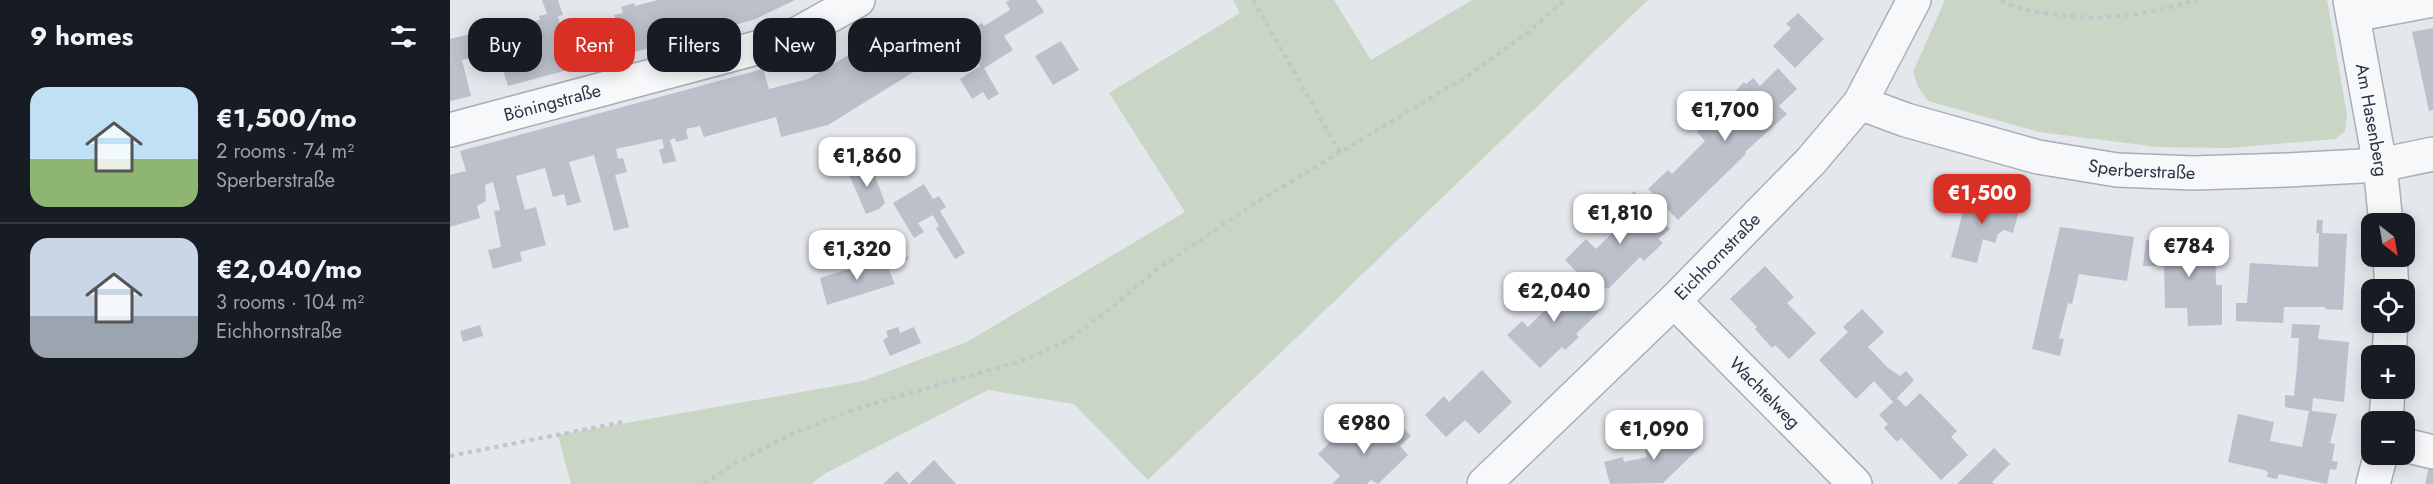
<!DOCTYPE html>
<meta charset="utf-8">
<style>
:root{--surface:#171b24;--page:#242831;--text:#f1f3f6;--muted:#9ea1a6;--line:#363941;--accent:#d93025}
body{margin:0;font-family:Jost,sans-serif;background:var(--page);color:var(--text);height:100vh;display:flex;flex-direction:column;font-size:22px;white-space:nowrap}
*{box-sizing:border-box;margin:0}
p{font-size:20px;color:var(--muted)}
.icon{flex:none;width:33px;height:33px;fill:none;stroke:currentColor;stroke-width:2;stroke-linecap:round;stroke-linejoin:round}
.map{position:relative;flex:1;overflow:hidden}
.panel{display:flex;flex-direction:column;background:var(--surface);width:450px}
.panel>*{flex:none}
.banner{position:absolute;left:18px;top:18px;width:570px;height:54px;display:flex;gap:12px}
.needle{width:39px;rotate:149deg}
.tools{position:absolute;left:1911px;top:213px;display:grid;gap:12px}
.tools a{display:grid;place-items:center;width:54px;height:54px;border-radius:12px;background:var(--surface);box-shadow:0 3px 15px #0003;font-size:30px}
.price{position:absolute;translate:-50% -51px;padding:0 14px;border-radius:12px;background:#fff;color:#222;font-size:20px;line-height:39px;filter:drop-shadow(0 2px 3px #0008)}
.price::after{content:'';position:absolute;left:50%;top:36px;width:18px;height:14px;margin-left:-9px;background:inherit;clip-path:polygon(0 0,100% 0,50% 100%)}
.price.active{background:var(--accent);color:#fff}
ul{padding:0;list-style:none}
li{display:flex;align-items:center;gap:18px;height:150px;padding:0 30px}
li+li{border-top:2px solid var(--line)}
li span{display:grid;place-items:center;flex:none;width:168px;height:120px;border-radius:18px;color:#555}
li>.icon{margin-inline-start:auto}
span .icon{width:72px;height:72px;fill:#fffc;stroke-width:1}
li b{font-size:26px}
h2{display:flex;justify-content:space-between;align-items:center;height:72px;padding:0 30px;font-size:26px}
.pill{padding:0 21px;border-radius:18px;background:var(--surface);box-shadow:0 3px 15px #0003;font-size:21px;line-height:54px}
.pill.active{background:var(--accent);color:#fff}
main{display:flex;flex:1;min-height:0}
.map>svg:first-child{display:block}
.green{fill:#c9d6c5}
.building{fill:#bbc0ca}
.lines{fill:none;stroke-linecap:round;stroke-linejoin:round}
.minor-casing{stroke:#a9aeb7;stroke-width:36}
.path{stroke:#c2c5cb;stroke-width:4;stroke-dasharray:4.5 4.5;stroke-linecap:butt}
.minor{stroke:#f7f8fa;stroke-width:33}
.labels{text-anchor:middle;stroke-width:4.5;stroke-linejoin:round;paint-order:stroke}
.street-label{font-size:18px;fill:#2b3445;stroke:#f4f6f9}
</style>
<main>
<section class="panel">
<h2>9 homes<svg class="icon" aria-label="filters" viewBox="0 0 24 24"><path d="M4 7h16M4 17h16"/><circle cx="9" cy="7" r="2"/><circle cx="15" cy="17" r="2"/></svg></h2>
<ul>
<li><span style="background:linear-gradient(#bfe0f5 60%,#8fb573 0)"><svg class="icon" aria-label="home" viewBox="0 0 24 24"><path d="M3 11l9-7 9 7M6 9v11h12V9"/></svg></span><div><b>€1,500/mo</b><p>2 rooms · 74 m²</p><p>Sperberstraße</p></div></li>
<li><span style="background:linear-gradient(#c9d6e8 65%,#9aa5b1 0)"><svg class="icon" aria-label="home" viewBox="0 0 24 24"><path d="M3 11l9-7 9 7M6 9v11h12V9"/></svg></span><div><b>€2,040/mo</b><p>3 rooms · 104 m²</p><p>Eichhornstraße</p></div></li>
</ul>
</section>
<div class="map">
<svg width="1983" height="484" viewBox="0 0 1983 484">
<rect width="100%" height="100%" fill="#e4e7ec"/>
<!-- green -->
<g class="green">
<path d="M 783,0 L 884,0 L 921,60 L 1022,0 L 1198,0 L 698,480 L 624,404 L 538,390 L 374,474 L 361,484 L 121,484 L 108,435 L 413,381 L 517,342 L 735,212 L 659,93 L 790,13 Z"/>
<path d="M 1495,0 L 1877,0 L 1897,115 L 1895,131 L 1885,139 L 1778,148 L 1708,147 L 1589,132 L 1478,101 L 1468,87 L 1463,72 Z"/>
</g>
<!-- building -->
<g class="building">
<path d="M 92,0 L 108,0 L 113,15 L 108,16 L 112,33 L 137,27 L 137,25 L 152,20 L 153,25 L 166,21 L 164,15 L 173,13 L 171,7 L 184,3 L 185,6 L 208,0 L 345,0 L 303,20 L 58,86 L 48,54 L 79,46 L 76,35 L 83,34 L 80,22 L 90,20 L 89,16 L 97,14 Z"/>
<path d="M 560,0 L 586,0 L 594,12 L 554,36 L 563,50 L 534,68 L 549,94 L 538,100 L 533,92 L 522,99 L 510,79 L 530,66 L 512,35 L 532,23 L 534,26 L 560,10 L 556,2 Z"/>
<path d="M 1348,13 L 1374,39 L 1345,68 L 1323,46 L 1341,28 L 1336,24 Z"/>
<path d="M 459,19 L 483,60 L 378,125 L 331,137 L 326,117 L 254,137 L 250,126 L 236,129 L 238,139 L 226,142 L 225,138 L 220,140 L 226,161 L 213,164 L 209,150 L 214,148 L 212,139 L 166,149 L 168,159 L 173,158 L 177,172 L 165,175 L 179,227 L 164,231 L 144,155 L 119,162 L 131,202 L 117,206 L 114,194 L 103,197 L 95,168 L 66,176 L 75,210 L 86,207 L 96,245 L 70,252 L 72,261 L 43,269 L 38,250 L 51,247 L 44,211 L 50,210 L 43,182 L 35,185 L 36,201 L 27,206 L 30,218 L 0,227 L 0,175 L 16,171 L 10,151 L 313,69 L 319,89 L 358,79 Z"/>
<path d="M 1983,28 L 1983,110 L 1979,111 L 1962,32 Z"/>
<path d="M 37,30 L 42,53 L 12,60 L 21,96 L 0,101 L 0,39 Z"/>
<path d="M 611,41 L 629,70 L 603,85 L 585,56 Z"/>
<path d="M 1328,68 L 1347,89 L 1329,106 L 1337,114 L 1295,152 L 1296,154 L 1228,220 L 1198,189 L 1218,170 L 1222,174 L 1255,141 L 1247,132 L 1294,82 L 1296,84 L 1303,78 L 1310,86 Z"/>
<path d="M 420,162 L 435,203 L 429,209 L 416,214 L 398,172 Z"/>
<path d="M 474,184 L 483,199 L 489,196 L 496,207 L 490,211 L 515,253 L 505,259 L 486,228 L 489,226 L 483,215 L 468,223 L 474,232 L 464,238 L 443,203 Z"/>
<path d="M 1184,191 L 1220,229 L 1208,239 L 1213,243 L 1194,261 L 1190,257 L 1158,289 L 1156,287 L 1153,292 L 1147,293 L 1115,260 L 1136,239 L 1146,249 L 1164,231 L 1158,225 L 1176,207 L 1172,203 Z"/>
<path d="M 1518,193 L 1570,206 L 1563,233 L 1554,230 L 1548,234 L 1545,243 L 1533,239 L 1527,263 L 1501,257 Z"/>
<path d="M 1867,220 L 1873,220 L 1872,233 L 1897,234 L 1893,310 L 1875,309 L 1875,307 L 1834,307 L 1833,323 L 1786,321 L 1786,303 L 1797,303 L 1800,263 L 1868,267 L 1869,233 L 1866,233 Z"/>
<path d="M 1610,227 L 1684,237 L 1677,281 L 1629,274 L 1622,304 L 1618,303 L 1609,338 L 1614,339 L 1610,356 L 1582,349 Z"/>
<path d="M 1765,239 L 1766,285 L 1772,285 L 1772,325 L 1738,326 L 1737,308 L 1715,308 L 1714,266 L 1693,266 L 1696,240 Z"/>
<path d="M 455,253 L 459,259 L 444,267 L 440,261 Z"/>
<path d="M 434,258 L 445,284 L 377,305 L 370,278 Z"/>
<path d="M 1315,266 L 1344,297 L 1337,303 L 1366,333 L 1339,359 L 1325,345 L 1322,348 L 1305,329 L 1307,327 L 1280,299 Z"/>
<path d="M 1098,278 L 1114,294 L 1123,285 L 1149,312 L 1126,334 L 1129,337 L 1115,350 L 1112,347 L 1090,368 L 1057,335 L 1072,321 L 1078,327 L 1099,306 L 1084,291 Z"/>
<path d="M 1412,309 L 1434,332 L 1418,347 L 1438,368 L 1450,376 L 1456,371 L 1464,380 L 1447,398 L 1456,407 L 1470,393 L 1507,431 L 1501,437 L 1518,455 L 1491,480 L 1451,438 L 1447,442 L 1434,428 L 1438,424 L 1429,415 L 1443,402 L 1424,381 L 1406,399 L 1369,360 L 1398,332 L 1393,327 Z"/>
<path d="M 1842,324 L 1870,325 L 1868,339 L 1899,342 L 1894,402 L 1863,398 L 1862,411 L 1887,414 L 1880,443 L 1885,444 L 1882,461 L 1888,462 L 1886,470 L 1880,469 L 1877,484 L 1829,474 L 1827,479 L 1817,477 L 1818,472 L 1814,470 L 1778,462 L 1788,414 L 1824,422 L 1820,441 L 1852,447 L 1859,411 L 1835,407 L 1835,395 L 1844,396 L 1847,366 L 1849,338 L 1841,338 Z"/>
<path d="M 30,325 L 33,336 L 13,342 L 10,331 Z"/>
<path d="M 448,327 L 450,333 L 464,327 L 471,343 L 440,356 L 433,340 L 438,337 L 436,331 Z"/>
<path d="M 1032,370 L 1062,402 L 1029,434 L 1015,420 L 996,437 L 975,415 L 994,396 L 999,402 Z"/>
<path d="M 946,420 L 961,436 L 950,446 L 958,455 L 928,484 L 921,480 L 917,484 L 882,484 L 890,476 L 868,454 L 881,441 L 877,436 L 893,421 L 904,432 L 900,435 L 912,447 L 918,441 L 922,444 Z"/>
<path d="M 1235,429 L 1251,446 L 1213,483 L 1160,484 L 1154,462 L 1173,457 L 1174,462 L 1197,457 L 1195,451 L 1213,432 L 1223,441 Z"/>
<path d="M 1544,448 L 1560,464 L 1542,482 L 1545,484 L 1507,484 Z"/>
<path d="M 1981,458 L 1983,459 L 1983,484 L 1975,484 Z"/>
<path d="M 484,460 L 506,484 L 459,484 Z"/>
<path d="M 447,471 L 459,484 L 433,484 Z"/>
</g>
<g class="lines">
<!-- minor casing -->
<g class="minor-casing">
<g id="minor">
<path id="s1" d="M 1900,0 L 1930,165 L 1936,224"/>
<path d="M 1903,15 L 1983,0"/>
<path id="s2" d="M 1410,103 L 1456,120 L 1588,157 L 1667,170 L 1743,173 L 1837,170 L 1930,165 L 1983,154"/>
<path id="s3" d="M 0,130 L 314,46 L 349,33 L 408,0"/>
<path d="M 1940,256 L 1942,290"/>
<path id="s4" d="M 1224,301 L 1405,484"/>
<path d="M 1939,356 L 1941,322"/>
<path d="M 1936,422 L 1938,388"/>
<path d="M 1954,445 L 1983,452"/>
<path id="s5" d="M 1034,484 L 1224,301 L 1361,161 L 1410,103 L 1464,0"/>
<path d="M 1923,484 L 1931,454"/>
</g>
</g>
<!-- path -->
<g class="path">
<path d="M 803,0 L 891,154"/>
<path d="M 1551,0 C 1567,9 1581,11 1600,14 C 1656,22 1693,15 1747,0"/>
<path d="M 0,456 L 173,422"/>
<path d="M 254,484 L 284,464 L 340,435 L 402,410 L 574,360 L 616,341 L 664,306 L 705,271 L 799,207 L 1019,75 L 1077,33 L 1115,0"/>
</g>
<!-- minor -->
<use href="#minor" class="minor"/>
</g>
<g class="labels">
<!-- street labels -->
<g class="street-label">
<text dy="6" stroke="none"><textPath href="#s3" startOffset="106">Böningstraße</textPath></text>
<text dy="6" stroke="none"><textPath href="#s1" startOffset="122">Am Hasenberg</textPath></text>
<text dy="6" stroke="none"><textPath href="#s2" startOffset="291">Sperberstraße</textPath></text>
<text dy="6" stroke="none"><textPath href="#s5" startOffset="326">Eichhornstraße</textPath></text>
<text dy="6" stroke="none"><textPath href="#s4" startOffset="129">Wachtelweg</textPath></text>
</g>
</g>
</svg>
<div class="tools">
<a><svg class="needle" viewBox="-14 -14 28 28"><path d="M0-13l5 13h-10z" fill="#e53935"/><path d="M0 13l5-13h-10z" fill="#9ea1a6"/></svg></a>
<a><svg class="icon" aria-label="locate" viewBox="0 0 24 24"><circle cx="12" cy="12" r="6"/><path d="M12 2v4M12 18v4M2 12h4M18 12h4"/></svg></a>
<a>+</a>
<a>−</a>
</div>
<b class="price" style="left:1275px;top:142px">€1,700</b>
<b class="price" style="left:417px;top:188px">€1,860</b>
<b class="price active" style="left:1532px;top:225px">€1,500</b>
<b class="price" style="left:1170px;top:245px">€1,810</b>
<b class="price" style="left:1739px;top:278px">€784</b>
<b class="price" style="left:407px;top:281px">€1,320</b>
<b class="price" style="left:1104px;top:323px">€2,040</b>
<b class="price" style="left:914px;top:455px">€980</b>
<b class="price" style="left:1204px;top:461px">€1,090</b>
<div class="banner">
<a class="pill">Buy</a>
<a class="pill active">Rent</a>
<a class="pill">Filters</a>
<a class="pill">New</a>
<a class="pill">Apartment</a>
</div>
</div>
</main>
